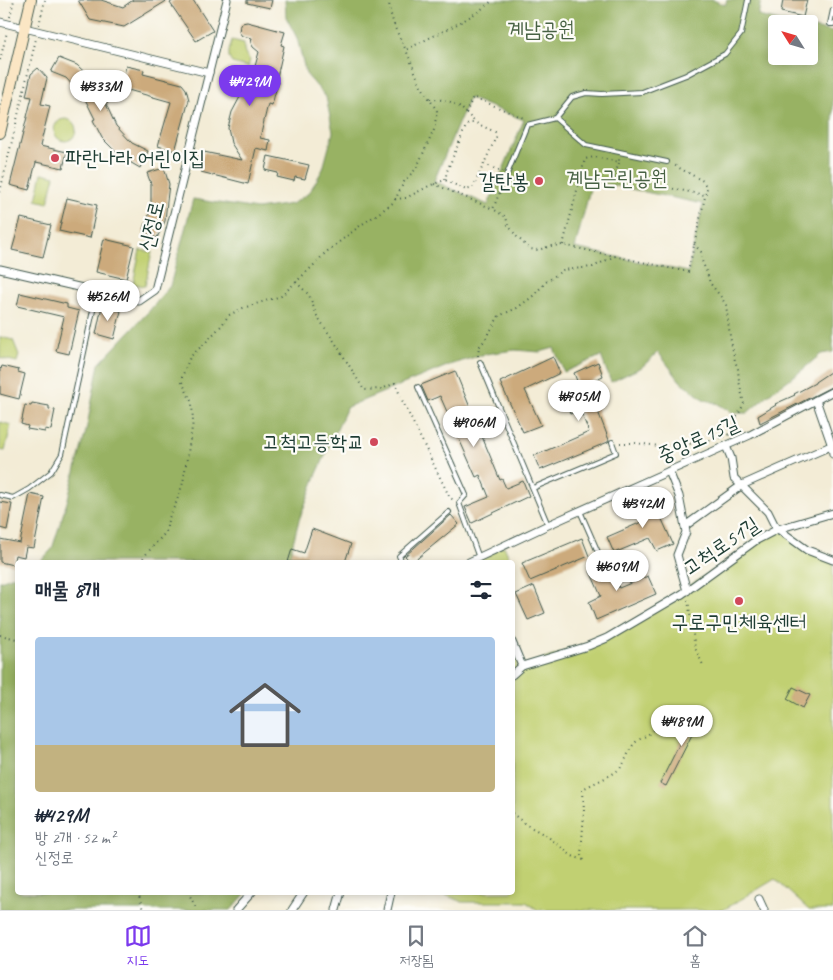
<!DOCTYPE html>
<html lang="ko">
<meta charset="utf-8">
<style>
:root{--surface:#fff;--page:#f6f6f7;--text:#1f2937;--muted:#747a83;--line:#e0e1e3;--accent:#7c3aed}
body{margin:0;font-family:Caveat,"Poor Story",sans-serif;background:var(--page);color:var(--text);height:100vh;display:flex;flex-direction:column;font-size:19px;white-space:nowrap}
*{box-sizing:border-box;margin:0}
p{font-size:16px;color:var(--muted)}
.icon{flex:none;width:28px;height:28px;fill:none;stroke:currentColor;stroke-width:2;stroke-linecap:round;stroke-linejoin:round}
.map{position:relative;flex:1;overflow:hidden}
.drawer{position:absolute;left:15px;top:560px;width:500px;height:335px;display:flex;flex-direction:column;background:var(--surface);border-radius:5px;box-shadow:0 2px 8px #0003}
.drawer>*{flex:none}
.needle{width:32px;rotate:307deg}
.tools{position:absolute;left:768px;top:15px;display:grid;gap:10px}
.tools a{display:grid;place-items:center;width:50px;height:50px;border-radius:5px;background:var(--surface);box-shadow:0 2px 8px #0003;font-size:25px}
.price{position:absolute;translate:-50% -42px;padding:0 11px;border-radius:18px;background:#fff;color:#222;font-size:16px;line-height:32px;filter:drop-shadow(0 1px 2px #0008)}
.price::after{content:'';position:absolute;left:50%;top:30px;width:15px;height:11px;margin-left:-8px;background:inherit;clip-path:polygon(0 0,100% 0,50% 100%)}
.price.current{background:var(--accent);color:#fff}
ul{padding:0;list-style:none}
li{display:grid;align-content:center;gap:10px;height:265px;padding:0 20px}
li span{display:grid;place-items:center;height:155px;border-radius:5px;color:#555}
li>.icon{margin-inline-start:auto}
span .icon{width:90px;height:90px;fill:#fffc;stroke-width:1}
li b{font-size:21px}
h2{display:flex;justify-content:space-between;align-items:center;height:60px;padding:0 20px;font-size:21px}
.dock{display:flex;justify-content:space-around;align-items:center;height:70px;border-top:1px solid var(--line);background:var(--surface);font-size:14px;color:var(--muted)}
.dock a{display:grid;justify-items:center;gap:2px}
.dock .current{color:var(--accent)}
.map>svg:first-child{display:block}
.green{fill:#c1d072;stroke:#708653}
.forest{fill:#98b264;stroke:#5c784c;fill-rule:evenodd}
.building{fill:#ccaa7c}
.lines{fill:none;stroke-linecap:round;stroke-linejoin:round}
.service-casing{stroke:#3f574c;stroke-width:6}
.minor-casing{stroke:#3f574c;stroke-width:9}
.secondary-casing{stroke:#3f574c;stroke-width:12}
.path{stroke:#3f574c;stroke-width:2;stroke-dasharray:1 4;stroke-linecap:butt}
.service{stroke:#fff;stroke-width:4}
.minor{stroke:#fff;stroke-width:7}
.secondary{stroke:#fbe6c4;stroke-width:10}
.poi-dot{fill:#d1495b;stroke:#fdfcf7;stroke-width:2}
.labels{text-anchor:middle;stroke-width:4.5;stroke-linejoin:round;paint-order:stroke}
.park-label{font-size:21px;fill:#486244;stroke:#fdfcf7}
.poi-label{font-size:21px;fill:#1f3d34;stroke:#fdfcf7;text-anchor:end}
.street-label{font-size:21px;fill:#1f3d34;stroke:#fdfcf7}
</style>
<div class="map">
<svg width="833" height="910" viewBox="0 0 833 910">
<rect width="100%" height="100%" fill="#fdfcf7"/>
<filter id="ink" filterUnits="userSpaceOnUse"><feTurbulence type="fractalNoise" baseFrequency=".02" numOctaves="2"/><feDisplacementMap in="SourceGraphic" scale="10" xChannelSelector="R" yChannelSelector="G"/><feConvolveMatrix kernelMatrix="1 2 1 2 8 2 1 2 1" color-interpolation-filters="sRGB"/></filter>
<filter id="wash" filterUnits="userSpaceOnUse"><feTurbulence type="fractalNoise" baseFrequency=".0096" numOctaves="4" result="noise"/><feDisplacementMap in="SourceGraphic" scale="20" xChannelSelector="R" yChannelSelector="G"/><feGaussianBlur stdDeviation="1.12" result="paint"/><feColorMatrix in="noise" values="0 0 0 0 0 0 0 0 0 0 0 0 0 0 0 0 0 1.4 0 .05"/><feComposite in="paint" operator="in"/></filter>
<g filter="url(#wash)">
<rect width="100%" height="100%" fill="#f3ecd6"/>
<!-- green -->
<g class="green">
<path d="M 232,40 L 244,43 C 243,50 245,55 250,60 L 248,67 L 232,63 C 226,56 230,48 232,40 Z"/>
<circle cx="65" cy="130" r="11"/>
<path d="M 42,173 L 55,176 L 48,203 L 36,200 Z"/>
<path d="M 140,250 L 152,252 L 145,286 L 133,284 Z"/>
<path d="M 0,337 L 13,340 L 19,355 L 17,362 L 0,358 Z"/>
<path d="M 0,422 L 11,425 L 5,451 L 0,450 Z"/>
<path d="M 778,529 L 807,550 L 833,560 L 833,910 L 809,910 L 775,879 L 723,910 L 538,910 L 526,902 L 462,902 L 441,893 L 512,892 L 513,642 L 522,666 L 607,638 Z"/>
<path d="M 504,546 L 511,562 L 481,562 L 479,558 Z"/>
</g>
<!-- forest -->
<g class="forest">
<path d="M 285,0 L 713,0 L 725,5 L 727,0 L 761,0 L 758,16 L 793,24 L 776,24 L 776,56 L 809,56 L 809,27 L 833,32 L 833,352 L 821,354 L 801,371 L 774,390 L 747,413 L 733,413 L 718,404 L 703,399 L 680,381 L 658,352 L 642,367 L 611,382 L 601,356 L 564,372 L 554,348 L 540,352 L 515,350 L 485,354 L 452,364 L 347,407 L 316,476 L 299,520 L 288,562 L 40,562 L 52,549 L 67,502 L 86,431 L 99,364 L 150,310 L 170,286 L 193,199 L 257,209 L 292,204 L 309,193 L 323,169 L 333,132 L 326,97 L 306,74 L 297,38 L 286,17 ZM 469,98 L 524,120 L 488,205 L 434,181 ZM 592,181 L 703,204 L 688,272 L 575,248 Z"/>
<path d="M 17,575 L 18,892 L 246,893 L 231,910 L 0,910 L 0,581 Z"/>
</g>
<g id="blocks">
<!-- building -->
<g class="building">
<path d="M 78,0 L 101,0 L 123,7 L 133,0 L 168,0 L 124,27 L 90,20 Z"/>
<path d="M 174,0 L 193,0 L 213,31 L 196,41 L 170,3 Z"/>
<path d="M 247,0 L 272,0 L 270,8 L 247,3 Z"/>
<path d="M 783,0 L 807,0 L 803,17 L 781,12 Z"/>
<path d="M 247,22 L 285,32 L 281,45 L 284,46 L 276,82 L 278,82 L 272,105 L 268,104 L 260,138 L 270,140 L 268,151 L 256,148 L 248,184 L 201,172 L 199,168 L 199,162 L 204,152 L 242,160 L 231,143 L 228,128 L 232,112 L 240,97 L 236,96 L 241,75 L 252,77 L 259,52 L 253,47 L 251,43 L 252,38 L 242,36 L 239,32 L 240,25 L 242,23 Z"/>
<path d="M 59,58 L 77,65 L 100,87 L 108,103 L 106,104 L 116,126 L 132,143 L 148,151 L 140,168 L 121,157 L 102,138 L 93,120 L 95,119 L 85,99 L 66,78 L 51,72 Z"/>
<path d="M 126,66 L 144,70 L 143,74 L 182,84 L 186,89 L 189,100 L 175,151 L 158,146 L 171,102 L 121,88 Z"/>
<path d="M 38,68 L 47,78 L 41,104 L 50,106 L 40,146 L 67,152 L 63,168 L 36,162 L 29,190 L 10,185 L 32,97 L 26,96 L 31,74 Z"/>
<path d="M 268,156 L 309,165 L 305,179 L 295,177 L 294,181 L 277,177 L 278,173 L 265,170 Z"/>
<path d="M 164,168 L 169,184 L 167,201 L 165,221 L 157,238 L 143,232 L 149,215 L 151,201 L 151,184 L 147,173 Z"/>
<path d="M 67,198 L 97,205 L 90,238 L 59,231 Z"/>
<path d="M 21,218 L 51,225 L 43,257 L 12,250 Z"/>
<path d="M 104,239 L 134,246 L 126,279 L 96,272 Z"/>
<path d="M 20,293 L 67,304 L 67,308 L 79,311 L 69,354 L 56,351 L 64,317 L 17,306 Z"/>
<path d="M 102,306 L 121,311 L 114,339 L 96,334 Z"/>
<path d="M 553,357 L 560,373 L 525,390 L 541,425 L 523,432 L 500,382 Z"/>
<path d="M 598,362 L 603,376 L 587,383 L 609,440 L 608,442 L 540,470 L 534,456 L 589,432 L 580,410 L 570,414 L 564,396 L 580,389 L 574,373 Z"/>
<path d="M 2,366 L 19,370 L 18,372 L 25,374 L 19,399 L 0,394 L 0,368 L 1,369 Z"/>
<path d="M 833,370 L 833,386 L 760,423 L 758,416 L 776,405 L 775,404 L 795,395 L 794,394 L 815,383 L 815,382 Z"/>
<path d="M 455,371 L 500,480 L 502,479 L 506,488 L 523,481 L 529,496 L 472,523 L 465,507 L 489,497 L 480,475 L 476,477 L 440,396 L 428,401 L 421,385 Z"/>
<path d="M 32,403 L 49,406 L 49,409 L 55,410 L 51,430 L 45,429 L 45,432 L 27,429 L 28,426 L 21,424 L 25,405 L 31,406 Z"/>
<path d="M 30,494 L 44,497 L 34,548 L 26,547 L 24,557 L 15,555 L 13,565 L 0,562 L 0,539 L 20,543 Z"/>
<path d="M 651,495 L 673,544 L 657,551 L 650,538 L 614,553 L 607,537 L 644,521 L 636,502 Z"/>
<path d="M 0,502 L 12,504 L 7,530 L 0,528 Z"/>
<path d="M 451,515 L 459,524 L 413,562 L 411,562 L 405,556 Z"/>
<path d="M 312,529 L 351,544 L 345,562 L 288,562 L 292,549 L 304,553 Z"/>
<path d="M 582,538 L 589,556 L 530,581 L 522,563 Z"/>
<path d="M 608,563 L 619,588 L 648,576 L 656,594 L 596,620 L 589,602 L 601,596 L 590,571 Z"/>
<path d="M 534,586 L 545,613 L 528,620 L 516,594 Z"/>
<path d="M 793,687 L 810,695 L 803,708 L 787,699 Z"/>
<path d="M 697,709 L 703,713 L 666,786 L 660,783 Z"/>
</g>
</g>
</g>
<g filter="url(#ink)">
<use href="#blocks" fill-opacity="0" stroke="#3f574c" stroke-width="1"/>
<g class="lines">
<!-- service casing -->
<g class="service-casing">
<g id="service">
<path d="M 833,10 L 830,24 L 833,24"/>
<path d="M 555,118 L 586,145 L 667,162"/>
<path d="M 507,174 L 527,125 L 555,118 L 572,97 L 586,93 L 602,94 L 642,92 L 686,75 L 725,54 L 741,34 L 748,0"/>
<path d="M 480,362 L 548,525"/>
<path d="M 418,387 L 466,495 L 459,503 L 479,558"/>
<path d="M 533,488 L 616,453 L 612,442"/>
<path d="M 0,495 L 13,498 L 29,489 L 51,472 L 62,454 L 97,292"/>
<path d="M 580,511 L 601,559"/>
<path d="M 402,562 L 399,556 L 449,512"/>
</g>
</g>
<!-- minor casing -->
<g class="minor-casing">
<g id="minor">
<path d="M 0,22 L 209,73"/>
<path d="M 0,269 L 139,301 L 155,290 L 227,0"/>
<path d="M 816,400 L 832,446 L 833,454"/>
<path d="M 726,446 L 731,458 L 734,478 L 768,512 L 774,524 L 778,529 L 807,550 L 833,560"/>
<path d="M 669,471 L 679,496 L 686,532 L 677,555 L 687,591"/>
<path d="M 685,526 L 742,485 L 833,445"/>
<path d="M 469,562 L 548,525 L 750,435 L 833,391"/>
<path d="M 512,642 L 522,666"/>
<path d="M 512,675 L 522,666 L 588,646 L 607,638 L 682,594 L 755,541 L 778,529 L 833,513"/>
<path d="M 759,899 L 764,910"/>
<path d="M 236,910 L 252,892"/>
<path d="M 292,910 L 304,892"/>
<path d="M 336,910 L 341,892"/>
<path d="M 387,910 L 391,892"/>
</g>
</g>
<!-- secondary casing -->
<g class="secondary-casing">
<path id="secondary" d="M 0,133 L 31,0"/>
</g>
<!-- path -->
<g class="path">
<path d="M 390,0 L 389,8 L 395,28 L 406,50"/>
<path d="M 10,17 L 14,0"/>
<path d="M 39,25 L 45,0"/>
<path d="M 0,60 L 7,32"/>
<path d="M 430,99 C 457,100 458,105 476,123"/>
<path d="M 466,113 L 473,97 L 526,119"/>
<path d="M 619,163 L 614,177 L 705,195"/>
<path d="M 484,164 L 503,172"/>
<path d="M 505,179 L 493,209 L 506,217 L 508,225 L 517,237 L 530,249 L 538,250 L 551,246 L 563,245 L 688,272 L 707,188 L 703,181 L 672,164"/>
<path d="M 434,184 L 493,209"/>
<path d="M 0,192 L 36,39"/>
<path d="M 395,199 L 406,198 L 431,185 L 445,180 L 466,190 L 473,188 L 496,137 L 495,132 L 476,123 L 470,123 L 466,126 L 447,171 L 445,180"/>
<path d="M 694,244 L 701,252 L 702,261 L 707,273 L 710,283 L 721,297 L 726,305 L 730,336 L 735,361 L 738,369 L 739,381 L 744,404 L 734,422 L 738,432"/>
<path d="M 563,245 L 585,159 L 594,157 L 619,162 L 619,159"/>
<path d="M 296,282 L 309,295 L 317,316 L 336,344 L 364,390 L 382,389 L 395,383 L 402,400 L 450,498 L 454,500"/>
<path d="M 478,356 L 479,347 L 485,340 L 499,316 L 517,308 L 532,297 L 546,282 L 563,270 L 593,267 L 615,256"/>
<path d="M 620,443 L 635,443 L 659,446 L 702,443 L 731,434"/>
<path d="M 140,562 L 147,553 L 166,532 L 168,520 L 176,503 L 183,483 L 193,422 L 192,403 L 182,382 L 182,377 L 190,357 L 205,343 L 221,326 L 229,315 L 243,308 L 281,296 L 315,264 L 325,253 L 361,225 L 379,213 L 394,202 L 405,180 L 416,169 L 434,130 L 437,111 L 420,84 L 406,50 C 435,34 468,22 493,0"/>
<path d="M 688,600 L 695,648 L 704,667"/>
<path d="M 0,635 L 17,639"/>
<path d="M 512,813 L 525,824 L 547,836 L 572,856 L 584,860"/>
<path d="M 584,860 L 581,855 L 584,812 L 583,789 C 593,783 610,777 618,770 C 626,764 627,752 634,744 C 638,739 645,737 650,733 C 666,718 661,715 686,713"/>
<path d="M 140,892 L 139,895 L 143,910"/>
<path d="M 188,892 L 195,906 L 196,910"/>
</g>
<!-- service -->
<use href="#service" class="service"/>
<!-- minor -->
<use href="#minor" class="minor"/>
<!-- secondary -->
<use href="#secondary" class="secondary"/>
</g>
</g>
<!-- markers -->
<g class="poi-dot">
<circle cx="55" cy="158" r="5"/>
<circle cx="539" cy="181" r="5"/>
<circle cx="374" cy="442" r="5"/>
<circle cx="739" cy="601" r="5"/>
</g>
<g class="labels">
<!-- park labels -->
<g class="park-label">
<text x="541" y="36">계남공원</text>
<text x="617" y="185">계남근린공원</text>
</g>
<!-- poi labels -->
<g class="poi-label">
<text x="65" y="165" text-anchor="start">파란나라 어린이집</text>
<text x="529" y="188">갈탄봉</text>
<text x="364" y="449">고척고등학교</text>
<text x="739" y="629" text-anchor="middle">구로구민체육센터</text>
</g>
<!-- street labels -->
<g class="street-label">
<text transform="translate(151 226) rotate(-76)" y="7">신정로</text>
<text transform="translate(698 439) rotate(-24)" y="7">중앙로15길</text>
<text transform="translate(721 546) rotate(-34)" y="7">고척로51길</text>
</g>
</g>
</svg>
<div class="tools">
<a><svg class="needle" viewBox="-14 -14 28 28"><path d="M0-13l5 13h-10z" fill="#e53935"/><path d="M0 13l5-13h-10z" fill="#747a83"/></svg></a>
</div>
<b class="price current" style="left:250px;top:107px">₩429M</b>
<b class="price" style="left:101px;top:112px">₩333M</b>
<b class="price" style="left:108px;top:322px">₩526M</b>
<b class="price" style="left:579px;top:422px">₩705M</b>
<b class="price" style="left:474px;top:448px">₩906M</b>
<b class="price" style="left:643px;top:529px">₩342M</b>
<b class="price" style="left:617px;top:592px">₩609M</b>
<b class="price" style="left:682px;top:747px">₩489M</b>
<section class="drawer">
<h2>매물 8개<svg class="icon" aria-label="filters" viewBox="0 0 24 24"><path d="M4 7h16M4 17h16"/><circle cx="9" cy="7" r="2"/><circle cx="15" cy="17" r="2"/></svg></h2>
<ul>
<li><span style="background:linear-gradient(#a9c7e8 70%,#c2b280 0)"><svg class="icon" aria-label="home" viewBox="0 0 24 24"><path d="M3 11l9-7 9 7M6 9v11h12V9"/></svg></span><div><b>₩429M</b><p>방 2개 · 52 m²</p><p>신정로</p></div></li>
</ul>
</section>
</div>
<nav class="dock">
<a class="current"><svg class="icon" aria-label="map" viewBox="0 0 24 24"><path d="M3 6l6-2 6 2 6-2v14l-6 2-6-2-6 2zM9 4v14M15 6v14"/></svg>지도</a>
<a><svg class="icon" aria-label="saved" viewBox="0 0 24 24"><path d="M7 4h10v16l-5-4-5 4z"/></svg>저장됨</a>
<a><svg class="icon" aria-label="home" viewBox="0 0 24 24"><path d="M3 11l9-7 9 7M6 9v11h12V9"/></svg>홈</a>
</nav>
